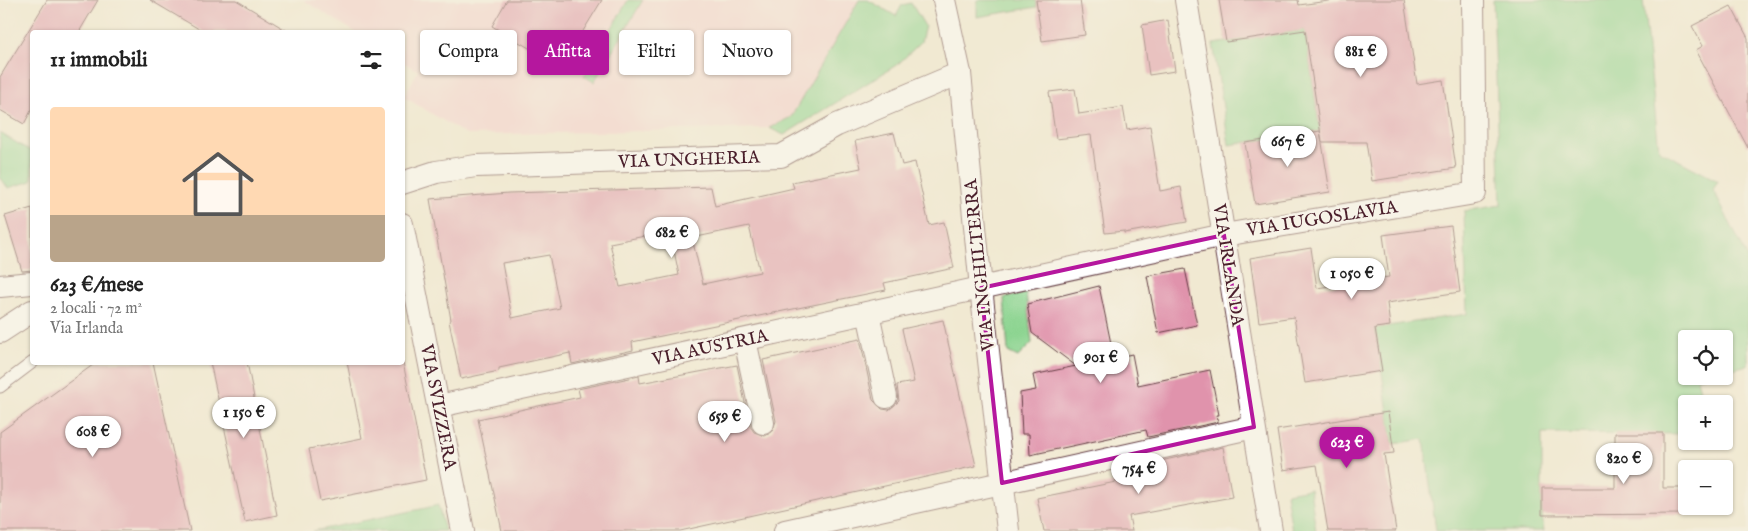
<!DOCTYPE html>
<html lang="it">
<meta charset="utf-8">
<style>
:root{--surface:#fff;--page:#f6f6f6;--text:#222;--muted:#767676;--accent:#b5179e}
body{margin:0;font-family:"IM FELL English",serif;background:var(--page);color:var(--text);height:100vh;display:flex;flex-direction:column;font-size:19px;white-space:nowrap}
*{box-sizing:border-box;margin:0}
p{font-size:16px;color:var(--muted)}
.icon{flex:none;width:28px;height:28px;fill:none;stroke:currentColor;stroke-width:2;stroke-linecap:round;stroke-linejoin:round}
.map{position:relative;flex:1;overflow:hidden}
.details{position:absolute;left:30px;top:30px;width:375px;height:335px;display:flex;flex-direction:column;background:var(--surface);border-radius:5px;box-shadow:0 1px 4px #0004}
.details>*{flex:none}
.top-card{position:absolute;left:420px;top:30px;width:475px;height:45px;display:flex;gap:10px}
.buttons{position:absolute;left:1678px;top:330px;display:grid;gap:10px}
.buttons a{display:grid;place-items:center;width:55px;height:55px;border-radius:5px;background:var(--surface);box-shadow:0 1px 4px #0004;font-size:25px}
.price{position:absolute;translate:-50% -42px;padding:0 11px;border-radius:18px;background:#fff;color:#222;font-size:16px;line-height:32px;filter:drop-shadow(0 1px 2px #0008)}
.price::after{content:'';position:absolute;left:50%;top:30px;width:15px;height:11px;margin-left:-8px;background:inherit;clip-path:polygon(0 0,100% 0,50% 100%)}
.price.selected{background:var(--accent);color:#fff}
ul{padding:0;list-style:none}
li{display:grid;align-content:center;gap:10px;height:265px;padding:0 20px}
li span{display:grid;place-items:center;height:155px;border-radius:5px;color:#555}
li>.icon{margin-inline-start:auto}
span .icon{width:90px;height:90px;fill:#fffc;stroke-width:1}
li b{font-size:21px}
h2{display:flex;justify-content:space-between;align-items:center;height:60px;padding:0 20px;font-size:21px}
.chip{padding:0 18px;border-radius:5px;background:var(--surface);box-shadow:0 1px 4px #0004;font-size:18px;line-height:45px}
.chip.selected{background:var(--accent);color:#fff}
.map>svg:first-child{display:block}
.built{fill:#f7cfd1}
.green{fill:#8bd490;stroke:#6a7a5e}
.building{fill:#e093ac;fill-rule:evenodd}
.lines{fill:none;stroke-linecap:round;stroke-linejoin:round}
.service-casing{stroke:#633d44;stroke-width:13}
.minor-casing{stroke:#633d44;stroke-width:24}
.service{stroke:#fff;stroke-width:11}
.minor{stroke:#fff;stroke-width:22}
.marked{fill:none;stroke:#b5179e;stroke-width:4;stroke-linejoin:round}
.labels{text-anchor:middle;stroke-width:4.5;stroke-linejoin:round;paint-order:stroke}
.street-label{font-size:18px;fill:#4a1f2b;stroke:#f7f3e8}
</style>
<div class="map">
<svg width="1748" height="531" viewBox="0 0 1748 531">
<rect width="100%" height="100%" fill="#f7f3e8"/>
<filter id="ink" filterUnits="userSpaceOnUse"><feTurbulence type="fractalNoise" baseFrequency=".02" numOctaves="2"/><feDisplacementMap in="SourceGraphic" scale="10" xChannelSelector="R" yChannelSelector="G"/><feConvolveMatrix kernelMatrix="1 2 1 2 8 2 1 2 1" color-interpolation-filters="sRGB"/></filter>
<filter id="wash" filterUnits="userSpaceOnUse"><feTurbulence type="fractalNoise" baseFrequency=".0096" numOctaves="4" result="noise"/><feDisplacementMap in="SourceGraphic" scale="20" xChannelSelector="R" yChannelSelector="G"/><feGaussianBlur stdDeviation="1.12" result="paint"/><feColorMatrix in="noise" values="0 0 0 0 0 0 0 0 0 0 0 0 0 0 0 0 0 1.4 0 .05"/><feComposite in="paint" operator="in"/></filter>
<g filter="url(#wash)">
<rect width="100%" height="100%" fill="#f1e9d2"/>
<!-- built -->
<path class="built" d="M 303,0 L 868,0 L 896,16 L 902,5 L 911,3 L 925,26 L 921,42 L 898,64 L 769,128 L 467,135 L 404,97 L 418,71 L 403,62 L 402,32 L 355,32 Z"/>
<!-- green -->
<g class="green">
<path d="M 628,0 L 643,0 L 594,82 L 584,76 Z"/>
<path d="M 859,0 L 868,0 L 896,16 L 902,5 L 911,3 L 925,26 L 921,42 L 898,64 L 784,135 L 769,128 L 791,117 Z"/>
<path d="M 977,0 L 1036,0 L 1037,7 L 977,17 Z"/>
<path d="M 1493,0 L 1643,0 L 1659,150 L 1718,181 L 1713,190 L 1748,258 L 1748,365 L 1724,371 L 1724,339 L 1686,339 L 1686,376 L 1705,376 L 1697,378 L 1703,404 L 1686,404 L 1686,434 L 1542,433 L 1542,515 L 1544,531 L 1436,531 L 1424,439 L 1393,444 L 1375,328 L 1467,314 L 1464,211 L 1501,205 Z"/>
<path d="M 1305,30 L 1320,131 L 1229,145 L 1213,44 Z"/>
<path d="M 0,133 L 32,152 L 32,181 L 8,188 L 0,177 Z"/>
<path d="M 1026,293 L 1032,343 L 1018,357 L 1008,352 L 1004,298 Z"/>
<path d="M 1310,489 L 1316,531 L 1292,531 L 1286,493 Z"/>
<path d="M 438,505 L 445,531 L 313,531 L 426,508 Z"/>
</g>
<g id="blocks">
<!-- building -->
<g class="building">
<path d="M 47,0 L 98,0 L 79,32 L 32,32 L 32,109 L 24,124 L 0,110 L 0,77 Z"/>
<path d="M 150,0 L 236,0 L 289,32 L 204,32 Z"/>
<path d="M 507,0 L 602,0 L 561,67 L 492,26 Z"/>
<path d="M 1036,0 L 1080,0 L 1085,35 L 1042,41 Z"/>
<path d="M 1219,0 L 1298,0 L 1299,5 L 1336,0 L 1404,0 L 1417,84 L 1443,80 L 1456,168 L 1372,181 L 1366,142 L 1322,142 L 1305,30 L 1226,42 Z"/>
<path d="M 1731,6 L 1748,38 L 1748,148 L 1696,50 L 1703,46 L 1692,26 Z"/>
<path d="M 1168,20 L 1175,71 L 1149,75 L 1142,25 Z"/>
<path d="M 1075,89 L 1079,114 L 1123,107 L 1127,130 L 1150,126 L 1160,191 L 1181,187 L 1187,222 L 1124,233 L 1124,231 L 1105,233 L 1091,135 L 1056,139 L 1049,92 Z"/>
<path d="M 1320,131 L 1330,192 L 1255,204 L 1245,143 Z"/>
<path d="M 894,133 L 902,165 L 915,162 L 929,225 L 944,222 L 954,268 L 884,283 L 886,290 L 632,342 L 633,350 L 572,364 L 570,353 L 499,368 L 499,371 L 461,379 L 449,321 L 451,320 L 430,199 L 509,193 L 711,187 L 715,206 L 794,188 L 792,182 L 861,168 L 855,141 ZM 749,226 L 760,272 L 703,284 L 692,238 ZM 670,231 L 679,275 L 620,287 L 610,243 ZM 549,255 L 560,308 L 512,318 L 502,263 Z"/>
<path d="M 32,208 L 32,270 L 22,271 L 5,216 Z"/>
<path d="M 1451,226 L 1460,292 L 1387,303 L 1390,326 L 1375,328 L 1382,371 L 1305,383 L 1294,317 L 1259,322 L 1250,258 L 1311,248 L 1317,288 L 1389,277 L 1383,235 Z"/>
<path d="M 1185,269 L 1197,325 L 1158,333 L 1147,276 Z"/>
<path d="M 1099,286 L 1114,358 L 1132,354 L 1138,385 L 1210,370 L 1219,415 L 1216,415 L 1218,422 L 1148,437 L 1146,430 L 1030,455 L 1029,434 L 1022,434 L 1020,393 L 1036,390 L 1033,375 L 1076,366 L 1032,333 L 1027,304 Z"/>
<path d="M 943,320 L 976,466 L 680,531 L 502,531 L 478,419 L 580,397 L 578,389 L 639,376 L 640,383 L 737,365 L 750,426 L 754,432 L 765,436 L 772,432 L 776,421 L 763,360 L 860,339 L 873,400 L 882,409 L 889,410 L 899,401 L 897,385 L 914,382 L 902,329 Z"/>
<path d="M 97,362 L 153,362 L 190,531 L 0,531 L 0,432 Z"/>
<path d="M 210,362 L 247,362 L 277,515 L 245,522 Z"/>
<path d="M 347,362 L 403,362 L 426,480 L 320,501 L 309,449 L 362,438 Z"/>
<path d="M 1388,412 L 1394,453 L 1384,454 L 1396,531 L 1328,531 L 1317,465 L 1283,470 L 1277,430 Z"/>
<path d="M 1615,433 L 1663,433 L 1663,488 L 1686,488 L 1686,514 L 1542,515 L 1542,488 L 1615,488 Z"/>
<path d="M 1223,447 L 1232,497 L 1129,516 L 1132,531 L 1044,531 L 1037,498 L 1155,474 L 1152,463 Z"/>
</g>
</g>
</g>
<g filter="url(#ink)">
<use href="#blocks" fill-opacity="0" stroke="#633d44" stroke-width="1"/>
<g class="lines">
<!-- service casing -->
<g class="service-casing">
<path id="service" d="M 0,387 L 33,362"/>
</g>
<!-- minor casing -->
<g class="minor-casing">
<g id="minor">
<path d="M 944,0 L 960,73 L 981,288 L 1008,531"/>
<path d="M 1186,0 L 1271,531"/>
<path d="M 402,183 L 436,172 L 476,166 L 781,156 L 837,125 L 960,73"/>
<path d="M 402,224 L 463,531"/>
<path d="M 0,286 L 32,283"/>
<path d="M 868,313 L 886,397"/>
<path d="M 0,332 L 32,311"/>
<path d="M 745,340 L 763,423"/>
<path d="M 439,406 L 1224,235 L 1475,193 L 1473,0"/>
<path d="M 785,531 L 1254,427"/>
</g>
</g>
<!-- service -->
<use href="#service" class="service"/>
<!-- minor -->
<use href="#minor" class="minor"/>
</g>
</g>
<!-- marked area -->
<path d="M0 0H1748V531H0ZM 1224,235 L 1254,427 L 1002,483 L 981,288 Z" fill="#f1e9d2" fill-opacity=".55" fill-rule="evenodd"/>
<path class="marked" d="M 1224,235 L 1254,427 L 1002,483 L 981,288 Z"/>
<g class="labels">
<!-- street labels -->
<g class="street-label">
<text transform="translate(689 159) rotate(-2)" y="6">VIA UNGHERIA</text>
<text transform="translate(1322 218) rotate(-9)" y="6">VIA IUGOSLAVIA</text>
<text transform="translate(979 265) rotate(-96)" y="6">VIA INGHILTERRA</text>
<text transform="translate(1229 265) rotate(81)" y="6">VIA IRLANDA</text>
<text transform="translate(710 347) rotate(-12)" y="6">VIA AUSTRIA</text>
<text transform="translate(439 407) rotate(79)" y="6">VIA SVIZZERA</text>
</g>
</g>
</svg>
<div class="buttons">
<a><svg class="icon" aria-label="locate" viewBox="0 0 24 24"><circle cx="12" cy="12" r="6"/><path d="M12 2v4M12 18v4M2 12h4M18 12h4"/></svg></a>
<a>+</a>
<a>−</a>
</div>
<b class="price" style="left:1361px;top:78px">881 €</b>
<b class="price" style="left:1288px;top:168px">667 €</b>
<b class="price" style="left:672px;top:259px">682 €</b>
<b class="price" style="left:1352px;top:300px">1 050 €</b>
<b class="price" style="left:1101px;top:384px">901 €</b>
<b class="price" style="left:244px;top:439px">1 150 €</b>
<b class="price" style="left:725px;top:443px">659 €</b>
<b class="price" style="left:93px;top:458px">608 €</b>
<b class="price selected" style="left:1347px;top:469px">623 €</b>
<b class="price" style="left:1624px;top:485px">820 €</b>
<b class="price" style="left:1139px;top:495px">754 €</b>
<div class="top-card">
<a class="chip">Compra</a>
<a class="chip selected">Affitta</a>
<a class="chip">Filtri</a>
<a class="chip">Nuovo</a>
</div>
<section class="details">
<h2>11 immobili<svg class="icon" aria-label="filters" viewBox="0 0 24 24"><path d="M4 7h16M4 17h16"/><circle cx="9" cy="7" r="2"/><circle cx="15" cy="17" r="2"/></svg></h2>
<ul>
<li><span style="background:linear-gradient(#ffd9b3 70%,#b9a48a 0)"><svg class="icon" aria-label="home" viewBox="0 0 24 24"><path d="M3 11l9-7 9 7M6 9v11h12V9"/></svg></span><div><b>623 €/mese</b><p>2 locali · 72 m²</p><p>Via Irlanda</p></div></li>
</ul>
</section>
</div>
